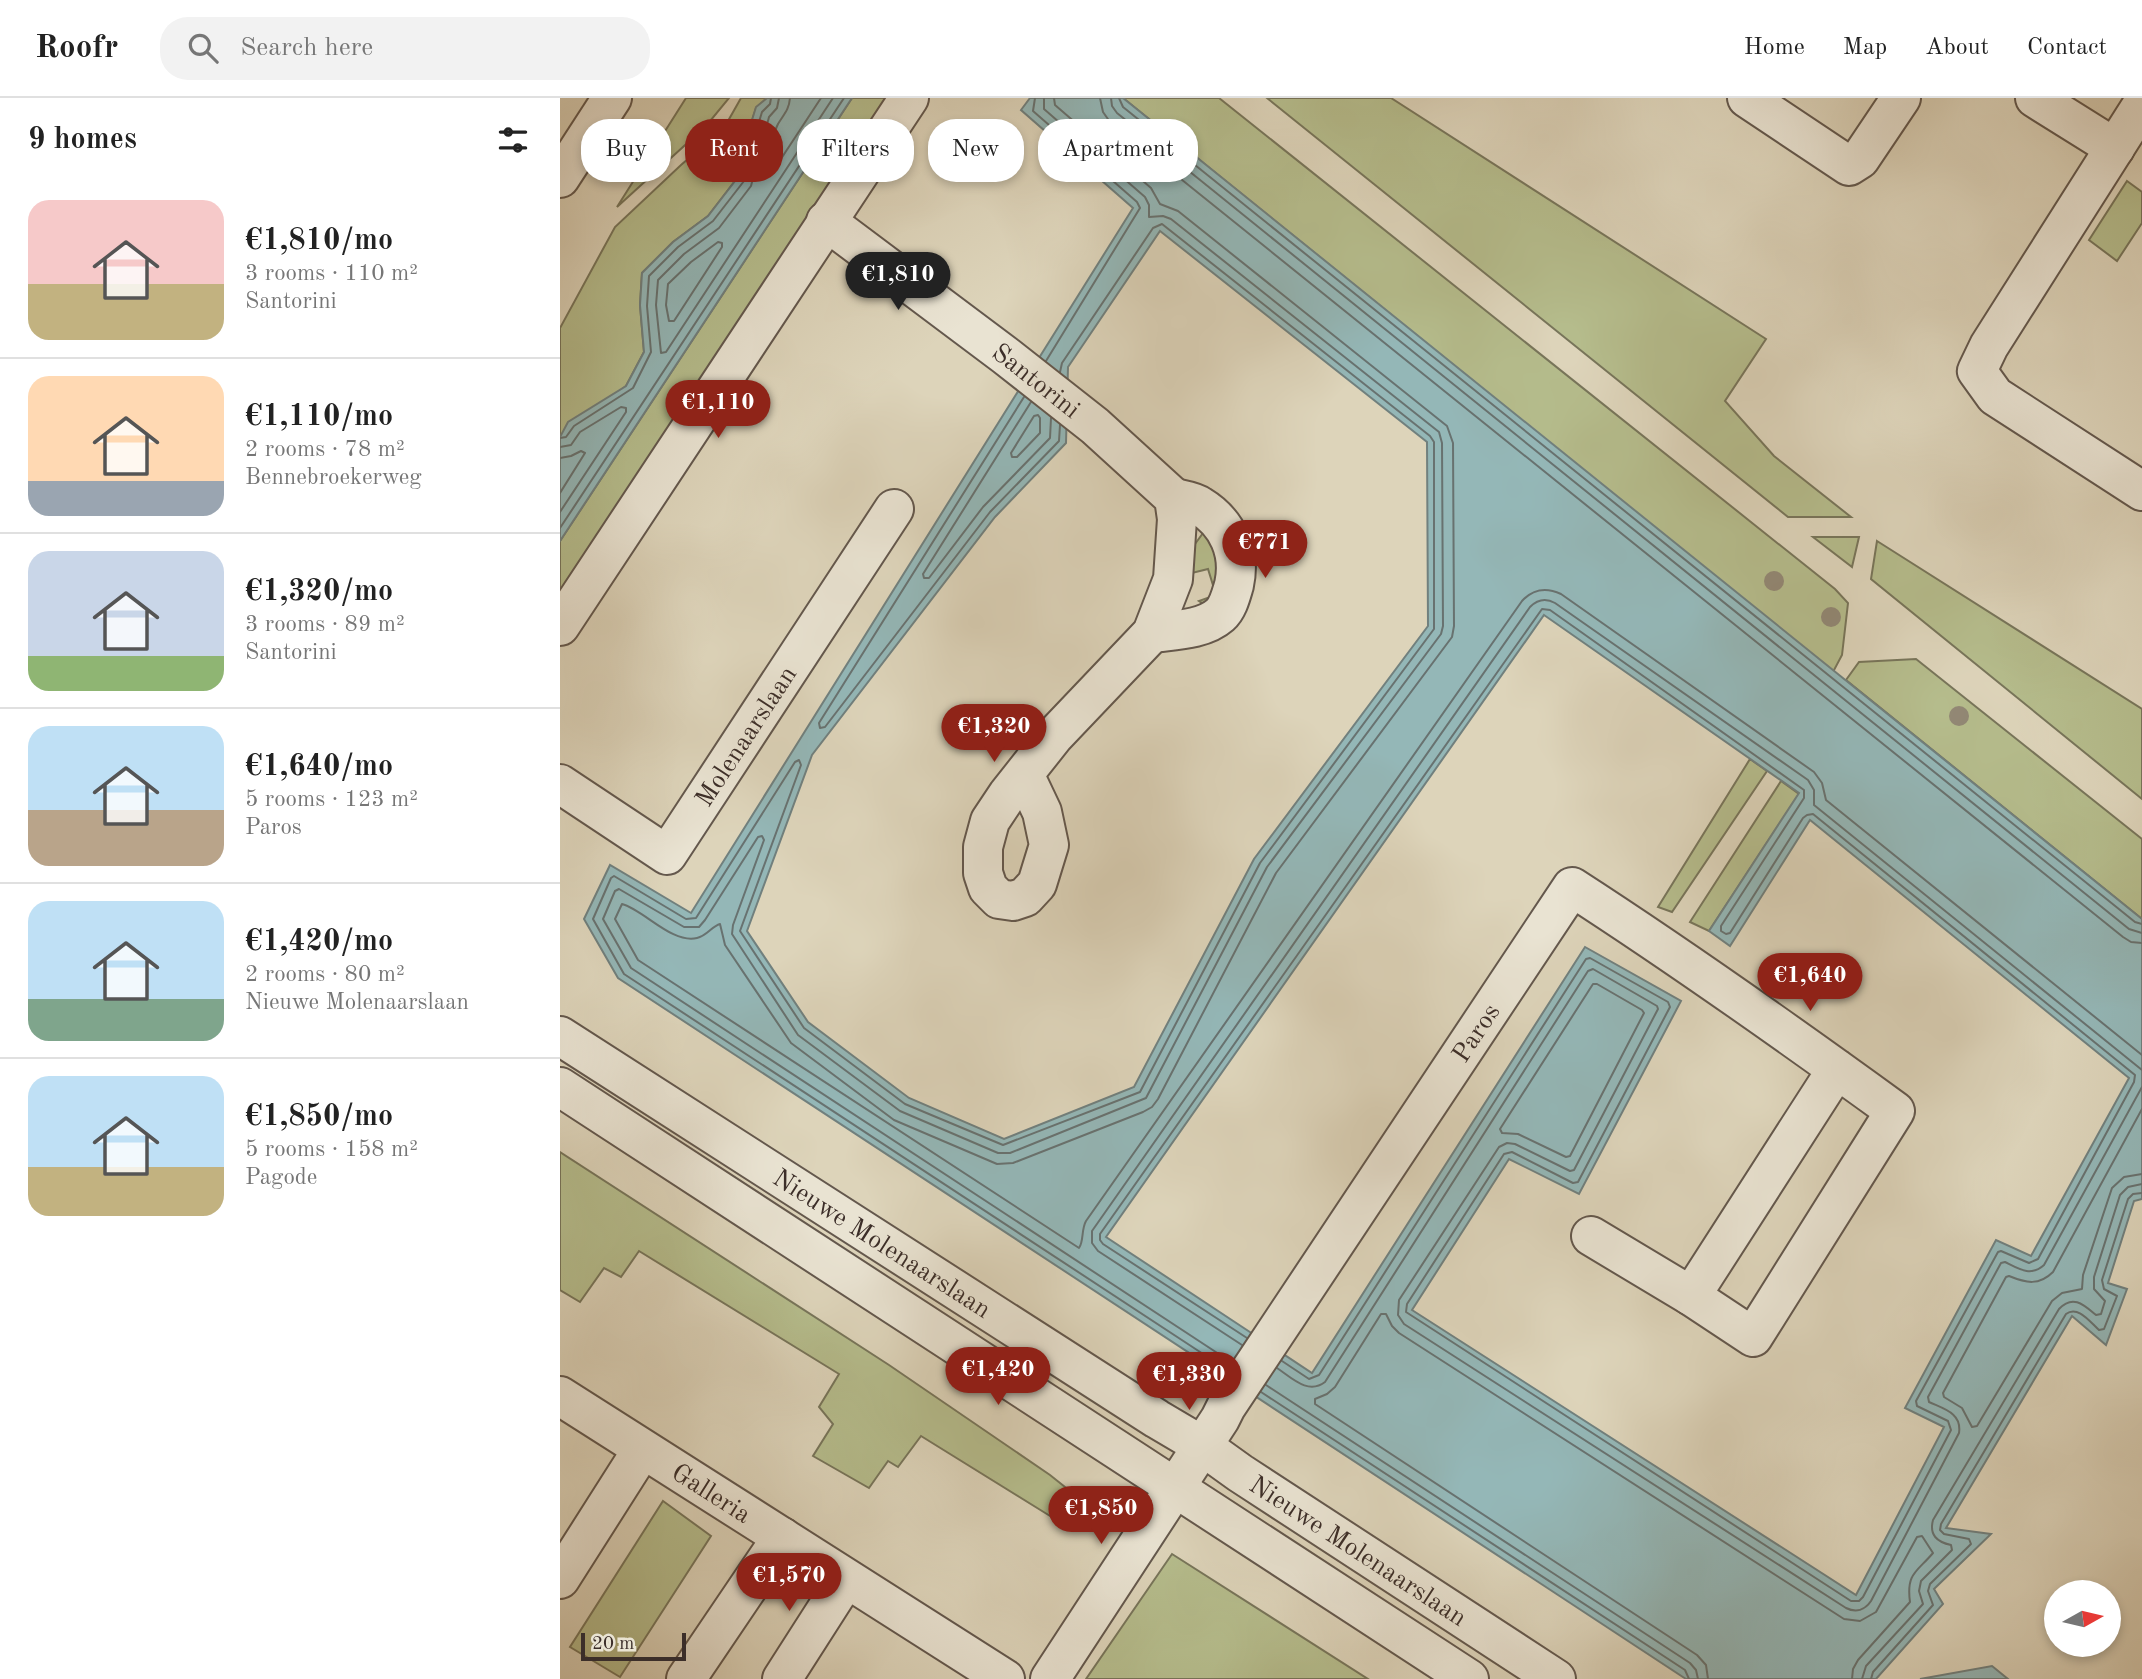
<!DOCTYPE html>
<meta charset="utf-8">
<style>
:root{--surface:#fff;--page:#f2f2f2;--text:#222;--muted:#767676;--line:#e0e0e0;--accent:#8f2418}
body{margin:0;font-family:"Old Standard TT",serif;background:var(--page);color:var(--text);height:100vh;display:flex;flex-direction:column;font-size:26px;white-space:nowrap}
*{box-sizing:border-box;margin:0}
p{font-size:23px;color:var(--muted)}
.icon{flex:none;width:38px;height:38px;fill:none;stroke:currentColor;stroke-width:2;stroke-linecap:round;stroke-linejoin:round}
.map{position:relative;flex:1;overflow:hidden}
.panel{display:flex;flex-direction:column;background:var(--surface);width:560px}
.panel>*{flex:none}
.guide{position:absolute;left:21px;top:21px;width:665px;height:63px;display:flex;gap:14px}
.needle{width:46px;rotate:82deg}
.tools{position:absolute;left:1484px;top:1482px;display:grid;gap:14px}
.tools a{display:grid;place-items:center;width:77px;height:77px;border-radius:50%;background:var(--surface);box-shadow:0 4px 10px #0003;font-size:35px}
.scale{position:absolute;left:21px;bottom:18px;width:105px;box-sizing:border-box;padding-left:7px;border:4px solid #3c2e29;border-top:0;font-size:19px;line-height:24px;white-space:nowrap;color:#3c2e29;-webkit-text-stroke:5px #e9e3d2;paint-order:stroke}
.price{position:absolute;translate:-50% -60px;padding:0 16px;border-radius:24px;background:var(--accent);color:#fff;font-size:23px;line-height:46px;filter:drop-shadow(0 2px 4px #0008)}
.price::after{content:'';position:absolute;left:50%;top:42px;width:21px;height:16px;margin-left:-10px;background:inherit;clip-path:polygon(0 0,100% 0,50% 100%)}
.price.active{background:#222;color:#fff}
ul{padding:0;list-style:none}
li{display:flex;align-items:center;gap:21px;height:175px;padding:0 28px}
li+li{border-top:2px solid var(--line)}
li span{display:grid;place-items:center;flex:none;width:196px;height:140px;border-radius:21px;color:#555}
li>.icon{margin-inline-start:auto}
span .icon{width:84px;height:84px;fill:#fffc;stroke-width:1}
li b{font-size:30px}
h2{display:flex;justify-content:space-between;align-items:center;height:84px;padding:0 28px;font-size:30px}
.tag{padding:0 24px;border-radius:28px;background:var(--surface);box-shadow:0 4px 10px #0003;font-size:24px;line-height:63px}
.tag.active{background:var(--accent);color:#fff}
header{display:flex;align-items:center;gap:42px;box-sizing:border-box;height:98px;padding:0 35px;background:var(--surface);border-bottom:2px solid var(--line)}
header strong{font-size:33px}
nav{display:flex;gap:38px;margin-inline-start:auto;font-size:24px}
.search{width:490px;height:63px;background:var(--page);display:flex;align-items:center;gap:18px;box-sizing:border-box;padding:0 24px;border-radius:28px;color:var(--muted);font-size:26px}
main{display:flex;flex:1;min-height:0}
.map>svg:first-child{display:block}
.green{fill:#b5bc8c;stroke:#78755a;stroke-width:2}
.water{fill:#94b7b7;stroke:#71807e;stroke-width:2;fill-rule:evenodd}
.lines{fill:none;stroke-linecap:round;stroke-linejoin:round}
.shore{stroke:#687270;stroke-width:2}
.minor-casing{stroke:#64584d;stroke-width:42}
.minor{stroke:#e9e3d2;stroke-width:38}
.tree{fill:#928875}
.labels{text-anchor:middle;stroke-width:7;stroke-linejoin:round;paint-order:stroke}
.street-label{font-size:26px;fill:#3c2e29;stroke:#e9e3d2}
</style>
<header>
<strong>Roofr</strong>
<div class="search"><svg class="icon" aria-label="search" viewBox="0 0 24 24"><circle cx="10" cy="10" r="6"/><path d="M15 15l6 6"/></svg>Search here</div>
<nav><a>Home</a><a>Map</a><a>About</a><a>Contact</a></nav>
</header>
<main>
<section class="panel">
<h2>9 homes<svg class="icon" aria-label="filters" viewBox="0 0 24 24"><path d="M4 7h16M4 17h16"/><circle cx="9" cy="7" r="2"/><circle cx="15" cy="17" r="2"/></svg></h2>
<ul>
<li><span style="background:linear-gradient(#f6c9c9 60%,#c2b280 0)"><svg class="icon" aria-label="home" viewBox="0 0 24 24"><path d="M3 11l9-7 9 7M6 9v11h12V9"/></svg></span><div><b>€1,810/mo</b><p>3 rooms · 110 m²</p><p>Santorini</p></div></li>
<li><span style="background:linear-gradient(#ffd9b3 75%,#9aa5b1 0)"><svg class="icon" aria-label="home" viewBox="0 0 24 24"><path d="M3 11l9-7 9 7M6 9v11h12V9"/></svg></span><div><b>€1,110/mo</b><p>2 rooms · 78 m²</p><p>Bennebroekerweg</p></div></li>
<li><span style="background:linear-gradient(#c9d6e8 75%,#8fb573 0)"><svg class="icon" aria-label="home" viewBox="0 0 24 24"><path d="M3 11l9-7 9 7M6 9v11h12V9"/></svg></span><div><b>€1,320/mo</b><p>3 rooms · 89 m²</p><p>Santorini</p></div></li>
<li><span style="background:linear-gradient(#bfe0f5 60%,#b9a48a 0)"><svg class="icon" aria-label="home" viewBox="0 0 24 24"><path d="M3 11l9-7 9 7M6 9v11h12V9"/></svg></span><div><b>€1,640/mo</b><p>5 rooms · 123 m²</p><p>Paros</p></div></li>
<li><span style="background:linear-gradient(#bfe0f5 70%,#7fa58c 0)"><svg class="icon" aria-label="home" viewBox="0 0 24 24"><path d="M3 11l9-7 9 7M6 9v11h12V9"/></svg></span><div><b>€1,420/mo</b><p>2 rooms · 80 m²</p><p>Nieuwe Molenaarslaan</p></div></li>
<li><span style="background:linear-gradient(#bfe0f5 65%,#c2b280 0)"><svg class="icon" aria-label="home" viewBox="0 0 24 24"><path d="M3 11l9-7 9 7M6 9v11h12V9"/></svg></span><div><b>€1,850/mo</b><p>5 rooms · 158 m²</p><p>Pagode</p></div></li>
</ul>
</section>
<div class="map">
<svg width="1582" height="1581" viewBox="0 0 1582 1581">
<rect width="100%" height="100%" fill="#ddd4ba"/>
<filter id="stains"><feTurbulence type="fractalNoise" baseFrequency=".00286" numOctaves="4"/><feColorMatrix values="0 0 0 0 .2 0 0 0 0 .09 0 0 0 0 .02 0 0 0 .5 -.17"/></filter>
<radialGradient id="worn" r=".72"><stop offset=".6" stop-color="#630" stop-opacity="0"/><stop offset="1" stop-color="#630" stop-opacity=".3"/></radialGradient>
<!-- green -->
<g class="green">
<path d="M 126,0 L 169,0 L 146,28 L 57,109 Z"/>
<path d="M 181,0 L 207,0 L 196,10 L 183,51 L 178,79 L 148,118 L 113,144 L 82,175 L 80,207 L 84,254 L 66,288 L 0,339 L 0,230 L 55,129 L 121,67 L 164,30 Z"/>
<path d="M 292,0 L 332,0 L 0,501 L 0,443 Z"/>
<path d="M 563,0 L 659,0 L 1275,491 L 1288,505 L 1282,557 L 1273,574 Z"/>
<path d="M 707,0 L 831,0 L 1206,241 L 1165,303 L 1214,358 L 1291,419 L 1228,419 Z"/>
<path d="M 1567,83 L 1582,94 L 1582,125 L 1557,163 L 1529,142 Z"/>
<path d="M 651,430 C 655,433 660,437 663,442 C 672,461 669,499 648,509 L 639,503 L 656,497 L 648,471 L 632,475 L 635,446 L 646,431 Z"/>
<path d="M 1253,439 L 1299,439 L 1292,469 Z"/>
<path d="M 1317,443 L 1582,611 L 1582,701 L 1311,481 Z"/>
<path d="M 1356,561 L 1582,741 L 1582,821 L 1286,582 L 1299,564 Z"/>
<path d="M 1190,661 L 1207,673 L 1112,814 L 1098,809 Z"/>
<path d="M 1221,683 L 1239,696 L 1149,833 L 1130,824 Z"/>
<path d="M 0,1054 L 329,1267 L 490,1377 L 520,1401 L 503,1426 L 361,1338 L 338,1369 L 328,1363 L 309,1390 L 253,1358 L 273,1326 L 259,1309 L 279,1276 L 79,1153 L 61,1179 L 44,1170 L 20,1204 L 0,1192 Z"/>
<path d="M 103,1403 L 151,1438 L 60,1579 L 10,1549 Z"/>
<path d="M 612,1456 L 808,1581 L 526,1581 Z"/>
</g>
<!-- water -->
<g class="water">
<path d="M 207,0 L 292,0 L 0,443 L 0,339 L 8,324 L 66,288 L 84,254 L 80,207 L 82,175 L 113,144 L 148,118 L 178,79 L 183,51 L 196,9 Z"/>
<path d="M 470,0 L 563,0 L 1582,821 L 1582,1101 L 1574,1103 L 1548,1185 L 1567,1191 L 1546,1247 L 1512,1218 L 1386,1430 L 1431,1436 L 1374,1491 L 1383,1506 L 1316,1581 L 1126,1581 L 58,880 L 24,821 L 50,767 L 131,815 L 573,110 L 461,12 ZM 600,133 L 867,344 L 868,528 L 694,761 L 574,989 L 444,1041 L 349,1000 L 248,924 L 187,833 L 252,657 L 435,419 L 506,345 L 508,269 ZM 984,517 L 1239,695 L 1149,833 L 1170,848 L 1250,722 L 1569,980 L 1471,1158 L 1436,1142 L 1345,1310 L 1384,1329 L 1296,1497 L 852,1212 L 949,1061 L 1019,1096 L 1121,903 L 1025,849 L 752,1275 L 546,1139 Z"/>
<path d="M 1432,1568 L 1448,1581 L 1360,1581 Z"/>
</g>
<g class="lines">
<!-- shore -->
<g class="shore">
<path d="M 219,0 L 217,10 L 209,19 L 191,88 L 159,130 L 124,156 L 98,182 L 96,207 L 101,255 L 106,254 L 273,0"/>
<path d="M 230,0 C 229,12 224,16 218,26 C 212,38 209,57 206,71 L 209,74 L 213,73 L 261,0"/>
<path d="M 475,0 L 473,13 L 577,104 L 580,110 L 486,263"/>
<path d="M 484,0 L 484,11 L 585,99 L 589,107 L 589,119 L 603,118 L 611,121 L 879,334 L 882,345 L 883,528 L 881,536 L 707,769 L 586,1000 L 450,1055 L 438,1055 L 340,1013 L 238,937 L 172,836 L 173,827 L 204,742 L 202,738 L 198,739 L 145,822 L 139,829 L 124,829 L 59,791 L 55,793 L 43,821 L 71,870 L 671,1264"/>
<path d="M 494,0 L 495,7 L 591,90 L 600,106 L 618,113 L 887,328 L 893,345 L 894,528 L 892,539 L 716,775 L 598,1001 L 592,1009 L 583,1014 L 453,1065 L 437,1066 L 334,1022 L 231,945 L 165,847 L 160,826 C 152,828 147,838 137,840 C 112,846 84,812 62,806 L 55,821 L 78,862 L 519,1150 C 524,1143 521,1132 526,1123 L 962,503 C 973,491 986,489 1001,496 L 1254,674 L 1262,685 L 1266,702 L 1582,957"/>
<path d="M 540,0 L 543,14 L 550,24 L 1563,839 L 1571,844 L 1582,845"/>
<path d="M 551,0 L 552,8 L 557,15 L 1569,831 L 1582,835"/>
<path d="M 559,0 L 563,9 L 1575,824 L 1582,826"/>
<path d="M 158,144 L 162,145 L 162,149 L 114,223 L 109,223 L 106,207 L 108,186 L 131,164 Z"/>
<path d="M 500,274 L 502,265 L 593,130 L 602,126 L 870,338 L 874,344 L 874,531 L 700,765 L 580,994 L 443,1047 L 345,1006 L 244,930 L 180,833 L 241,667 L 239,662 L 235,664 L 136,820 L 126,821 L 54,778 L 51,780 L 33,821 L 64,876 L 666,1271"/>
<path d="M 464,299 L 259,625 L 260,630 L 265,629 L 430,414 L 499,343 L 500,327"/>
<path d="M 471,304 L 363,476 L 364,480 L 369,480 L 423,409 L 490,340 L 491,320"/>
<path d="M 478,317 L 480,320 L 480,335 L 457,359 L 452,359 L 451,355 L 474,318 Z"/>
<path d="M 0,340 L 6,339 L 14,328 L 73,290 L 91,254 L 87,208 L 89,178 L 118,149 L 153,123 L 184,83 L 190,53 L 202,14 L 210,6 L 211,0"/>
<path d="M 0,349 L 11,347 L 20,334 L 61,309 L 66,310 L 66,314 L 0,414"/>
<path d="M 0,360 L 11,358 L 21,353 L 25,355 L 0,395"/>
<path d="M 0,430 L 284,0"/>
<path d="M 1033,886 L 1037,886 L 1082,912 L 1084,915 L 1010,1058 L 1006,1059 L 958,1036 L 942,1035 L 940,1031 Z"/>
<path d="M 1582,1011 L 1493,1174 C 1479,1188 1466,1185 1449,1178 L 1446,1179 L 1383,1295 L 1384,1299 L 1402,1310 L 1412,1329 L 1417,1328 L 1492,1203 L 1502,1195 L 1522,1191 L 1523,1177 L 1552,1090 L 1564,1079 L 1582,1076"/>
<path d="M 687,1240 L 543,1146 L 540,1142 L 540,1136 L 982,511 L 990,512 L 1244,692 L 1244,700 L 1161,828 L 1161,833 L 1166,836 L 1170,835 L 1243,720 L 1247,717 L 1253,716 L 1575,977 L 1574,984 L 1478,1161 L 1469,1165 L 1441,1153 L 1438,1154 L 1356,1303 L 1357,1308 L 1388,1323 L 1391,1332 L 1303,1499 L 1299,1503 L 1291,1503 L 846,1214 L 847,1206 L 944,1056 L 952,1054 L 1013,1085 L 1018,1084 L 1110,909 L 1108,904 L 1030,860 L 1026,861 L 759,1277 L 749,1281 L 722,1263"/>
<path d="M 682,1247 L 538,1153 L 532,1145 L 532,1133 L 970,509 C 977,502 986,500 995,505 L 1248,682 L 1254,692 L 1254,707 L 1582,972"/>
<path d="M 717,1270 C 732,1280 748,1297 765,1284 L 1028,873 L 1033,871 L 1097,908 L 1098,911 L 1014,1072 L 1010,1073 L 955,1046 L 947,1045 L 939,1049 L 839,1202 L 838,1217 L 844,1226 L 1286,1510 C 1296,1515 1305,1512 1311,1503 L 1399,1335 C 1402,1315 1384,1311 1369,1304 L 1368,1299 L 1441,1165 L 1445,1164 C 1459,1171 1471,1179 1484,1167 L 1582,989"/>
<path d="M 706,1287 L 1130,1565 L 1136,1572 L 1138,1581"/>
<path d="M 701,1294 L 1125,1572 L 1129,1581"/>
<path d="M 1148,1581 L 1146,1567 L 1137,1557 L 755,1306 L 755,1301 L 767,1296 L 775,1289 L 821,1216 L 826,1216 L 832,1228 L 839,1235 L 1284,1521 L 1300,1523 L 1316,1514 L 1357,1439 L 1362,1438 L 1373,1455 C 1357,1474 1346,1475 1350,1504 L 1298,1562 L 1293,1571 L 1292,1581"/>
<path d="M 1302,1581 L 1306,1568 L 1363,1506 L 1359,1493 L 1361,1483 L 1392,1452 L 1391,1447 C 1377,1444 1369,1437 1373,1422 L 1499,1211 C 1513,1196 1524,1207 1536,1217 L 1541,1216 L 1545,1203 L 1534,1191 L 1534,1179 L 1560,1097 L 1568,1089 L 1582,1086"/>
<path d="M 1311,1581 L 1313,1574 L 1373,1507 L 1368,1493 L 1370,1486 L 1411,1446 L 1409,1441 L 1384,1436 L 1380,1432 L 1381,1426 L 1506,1216 C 1518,1207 1530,1224 1539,1232 L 1544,1231 L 1557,1198 L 1544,1191 L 1542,1182 L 1568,1101 L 1573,1096 L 1582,1095"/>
</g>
<!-- minor casing -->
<g class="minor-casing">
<g id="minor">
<path d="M 1187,0 L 1289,68 L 1300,61 L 1341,0"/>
<path d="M 1475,0 L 1555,50"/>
<path d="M 1582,7 L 1429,248 L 1417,273 L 1435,298 L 1582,393"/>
<path d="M 0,80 L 52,0"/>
<path id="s1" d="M 266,123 L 446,258 L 535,328 L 614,400 L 617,421 L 613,481 L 592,535 L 494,638 L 448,696 L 430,723 L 423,749 L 423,775 L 428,790 L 439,801 L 453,803 L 465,799 L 477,786 L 489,747 L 482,714 L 464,676"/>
<path d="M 0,528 L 349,0"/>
<path d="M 592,535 C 614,532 643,532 660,517 C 668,510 671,497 674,487 C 681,455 668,425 640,408 C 633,403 622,402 614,400"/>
<path id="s2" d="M 0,686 L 107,757 L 334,411"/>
<path id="s3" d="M 0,938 L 597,1321 L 641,1347 L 680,1375 L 996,1581"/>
<path d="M 0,989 L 909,1581"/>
<path d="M 1031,1138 L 1131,1198"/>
<path id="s4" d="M 0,1298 L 445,1581"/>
<path d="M 0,1481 L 82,1352"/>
<path d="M 126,1581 L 222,1439"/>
<path d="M 222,1581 L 286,1481"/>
<path id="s5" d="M 490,1581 L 660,1321 L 666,1309 L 1012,789 C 1122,860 1229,936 1335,1013 L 1193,1239 L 1131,1198 L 1277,971"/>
</g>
</g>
<!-- minor -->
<use href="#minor" class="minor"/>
</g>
<!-- trees -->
<g class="tree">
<circle cx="1214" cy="483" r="10"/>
<circle cx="1271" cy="519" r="10"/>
<circle cx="1399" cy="618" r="10"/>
</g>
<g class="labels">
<!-- street labels -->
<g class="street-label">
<text dy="9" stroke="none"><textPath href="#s1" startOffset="264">Santorini</textPath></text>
<text dy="9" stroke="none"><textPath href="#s2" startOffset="271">Molenaarslaan</textPath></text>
<text dy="9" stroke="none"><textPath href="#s5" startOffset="774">Paros</textPath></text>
<text dy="9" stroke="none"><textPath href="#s3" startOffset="383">Nieuwe Molenaarslaan</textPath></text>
<text dy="9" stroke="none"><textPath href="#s4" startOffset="180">Galleria</textPath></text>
<text dy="9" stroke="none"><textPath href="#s3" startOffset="950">Nieuwe Molenaarslaan</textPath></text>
</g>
</g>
<rect width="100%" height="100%" filter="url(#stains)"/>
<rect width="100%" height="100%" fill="url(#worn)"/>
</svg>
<div class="tools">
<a><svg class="needle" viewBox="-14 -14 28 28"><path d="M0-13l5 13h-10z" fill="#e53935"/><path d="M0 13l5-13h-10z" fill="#767676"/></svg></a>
</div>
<div class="scale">20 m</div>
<b class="price active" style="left:338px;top:214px">€1,810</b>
<b class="price" style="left:158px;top:342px">€1,110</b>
<b class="price" style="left:705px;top:482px">€771</b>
<b class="price" style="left:434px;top:666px">€1,320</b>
<b class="price" style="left:1250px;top:915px">€1,640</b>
<b class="price" style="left:438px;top:1309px">€1,420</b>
<b class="price" style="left:629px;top:1314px">€1,330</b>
<b class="price" style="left:541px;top:1448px">€1,850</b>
<b class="price" style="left:229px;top:1515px">€1,570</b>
<div class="guide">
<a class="tag">Buy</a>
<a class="tag active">Rent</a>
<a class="tag">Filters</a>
<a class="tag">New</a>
<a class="tag">Apartment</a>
</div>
</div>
</main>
